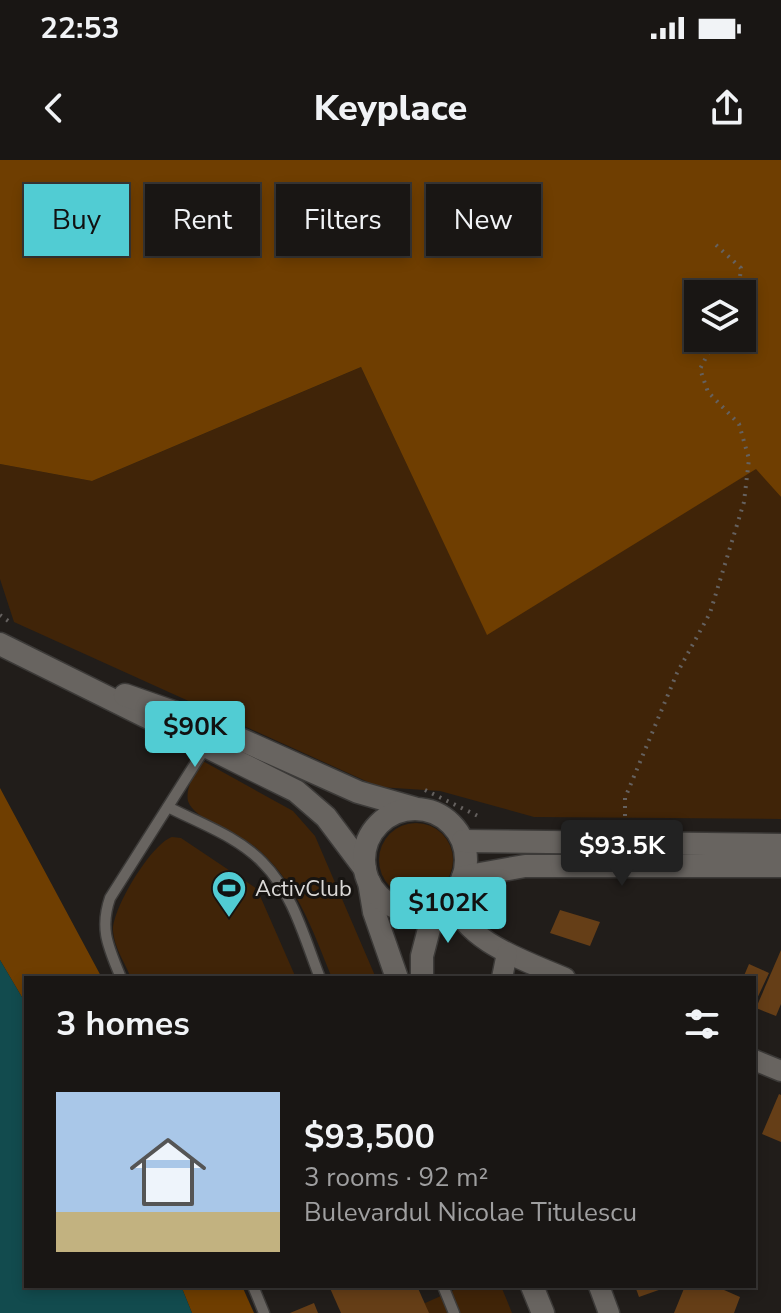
<!DOCTYPE html>
<meta charset="utf-8">
<style>
:root{--surface:#191614;--page:#221f1d;--text:#f1f3f6;--muted:#9f9fa0;--line:#373534;--accent:#51ccd3}
body{margin:0;font-family:"Nunito Sans",sans-serif;background:var(--page);color:var(--text);height:100vh;display:flex;flex-direction:column;font-size:30px;white-space:nowrap}
*{box-sizing:border-box;margin:0}
p{font-size:26px;color:var(--muted)}
.icon{flex:none;width:44px;height:44px;fill:none;stroke:currentColor;stroke-width:2;stroke-linecap:round;stroke-linejoin:round}
.map{position:relative;flex:1;overflow:hidden}
.sheet{position:absolute;left:24px;top:816px;width:732px;height:312px;display:flex;flex-direction:column;background:var(--surface);border-radius:0px;box-shadow:0 4px 12px #0003,0 0 0 2px var(--line)}
.sheet>*{flex:none}
.hud{position:absolute;left:24px;top:24px;width:734px;height:72px;display:flex;gap:16px}
.fabs{position:absolute;left:684px;top:120px;display:grid;gap:16px}
.fabs a{display:grid;place-items:center;width:72px;height:72px;border-radius:0px;background:var(--surface);box-shadow:0 4px 12px #0003,0 0 0 2px var(--line);font-size:40px}
.price{position:absolute;translate:-50% -68px;padding:0 18px;border-radius:8px;background:var(--accent);color:#111;font-size:26px;line-height:52px;filter:drop-shadow(0 2px 4px #0008)}
.price::after{content:'';position:absolute;left:50%;top:48px;width:24px;height:18px;margin-left:-12px;background:inherit;clip-path:polygon(0 0,100% 0,50% 100%)}
.price.current{background:#222;color:#fff}
ul{padding:0;list-style:none}
li{display:flex;align-items:center;gap:24px;height:200px;padding:0 32px}
li+li{border-top:2px solid var(--line)}
li span{display:grid;place-items:center;flex:none;width:224px;height:160px;border-radius:0px;color:#555}
li>.icon{margin-inline-start:auto}
span .icon{width:96px;height:96px;fill:#fffc;stroke-width:1}
li b{font-size:34px}
h2{display:flex;justify-content:space-between;align-items:center;height:96px;padding:0 32px;font-size:34px}
.chip{padding:0 28px;border-radius:0px;background:var(--surface);box-shadow:0 4px 12px #0003,0 0 0 2px var(--line);font-size:28px;line-height:72px}
.chip.current{background:var(--accent);color:#111}
.status{display:flex;justify-content:space-between;align-items:center;height:56px;padding:0 40px;background:var(--surface);direction:ltr}
.status svg{height:22px;fill:currentColor}
header{display:flex;justify-content:space-between;align-items:center;height:104px;padding:0 32px;background:var(--surface);font-size:36px;font-weight:800}
.map>svg:first-child{display:block}
.green{fill:#402408}
.forest{fill:#6f3e01;fill-rule:evenodd}
.water{fill:#124b4e}
.building{fill:#653e17}
.lines{fill:none;stroke-linecap:round;stroke-linejoin:round}
.service-casing{stroke:#3c3a38;stroke-width:13}
.minor-casing{stroke:#3c3a38;stroke-width:23}
.tertiary-casing{stroke:#3c3a38;stroke-width:25}
.secondary-casing{stroke:#3c3a38;stroke-width:25}
.path{stroke:#65615f;stroke-width:4;stroke-dasharray:2 6;stroke-linecap:butt}
.service{stroke:#686460;stroke-width:10}
.minor{stroke:#686460;stroke-width:20}
.tertiary{stroke:#686460;stroke-width:22}
.secondary{stroke:#686460;stroke-width:22}
.labels{text-anchor:middle;stroke-width:6;stroke-linejoin:round;paint-order:stroke}
.poi-label{font-size:22px;fill:#dbd9d7;stroke:#171411;text-anchor:start}
</style>
<div class="status"><b>22:53</b><svg viewBox="0 0 49 12"><path d="M0 12V9h3v3zM5 12V6h3v6zM10 12V3h3v9zM15 12V0h3v12zM26 1h20v11H26zM47 4h2v5h-2z"/></svg></div>
<header><svg class="icon" aria-label="back" viewBox="0 0 24 24"><path d="M15 5l-7 7 7 7"/></svg>Keyplace<svg class="icon" aria-label="share" viewBox="0 0 24 24"><path d="M12 15V3M7 8l5-5 5 5M5 13v7h14v-7"/></svg></header>
<div class="map">
<svg width="781" height="1153" viewBox="0 0 781 1153">
<rect width="100%" height="100%" fill="#211d1a"/>
<!-- green -->
<g class="green">
<path d="M 361,207 L 487,474 L 756,308 L 781,337 L 781,659 L 534,657 L 440,631 L 379,627 L 14,462 L 0,419 L 0,304 L 92,321 Z"/>
<path d="M 201,600 L 293,651 L 315,676 L 376,818 L 332,818 C 312,769 296,720 254,686 C 239,674 193,659 188,641 C 185,628 196,611 201,600 Z"/>
<circle cx="416" cy="700" r="37"/>
<path d="M 172,677 L 181,678 L 257,729 L 296,818 L 131,818 C 125,803 114,787 113,771 C 112,749 151,684 172,677 Z"/>
<path d="M 463,1126 L 501,1126 L 512,1153 L 403,1153 Z"/>
</g>
<!-- forest -->
<g class="forest">
<path d="M 0,0 L 781,0 L 781,337 L 756,309 L 487,475 L 361,207 L 92,321 L 0,304 ZM 742,134 L 742,178 L 698,178 L 698,134 Z"/>
<path d="M 0,628 L 102,818 L 26,818 L 26,844 L 0,800 Z"/>
<path d="M 181,1126 L 242,1126 L 254,1153 L 192,1153 Z"/>
</g>
<!-- water -->
<path class="water" d="M 0,800 L 26,844 L 26,1126 L 181,1126 L 192,1153 L 0,1153 Z"/>
<!-- building -->
<g class="building">
<path d="M 560,750 L 600,762 L 590,786 L 550,773 Z"/>
<path d="M 781,790 L 781,844 L 776,856 L 756,848 Z"/>
<path d="M 749,804 L 769,813 L 754,845 L 754,818 L 743,818 Z"/>
<path d="M 779,934 L 781,935 L 781,982 L 762,974 Z"/>
<path d="M 329,1126 L 417,1126 L 429,1153 L 341,1153 Z"/>
<path d="M 635,1126 L 670,1126 L 639,1137 Z"/>
<path d="M 685,1126 L 715,1126 L 740,1137 L 734,1153 L 674,1153 Z"/>
<path d="M 314,1143 L 318,1153 L 290,1153 Z"/>
</g>
<g class="lines">
<!-- service casing -->
<g class="service-casing">
<g id="service">
<path d="M 168,647 C 199,663 239,677 263,703 C 293,733 305,780 320,818"/>
<path d="M 121,818 C 109,788 99,770 110,738 L 200,596 L 210,586"/>
<path d="M 253,1126 L 264,1153"/>
<path d="M 443,1126 L 454,1153"/>
</g>
</g>
<!-- minor casing -->
<g class="minor-casing">
<g id="minor">
<path d="M 450,737 C 466,783 524,800 565,818"/>
<path d="M 502,818 L 507,793"/>
<path d="M 754,900 L 781,911"/>
<path d="M 599,1126 L 609,1153"/>
</g>
</g>
<!-- tertiary casing -->
<g class="tertiary-casing">
<g id="tertiary">
<path d="M 369,722 L 374,752 L 397,818"/>
<path d="M 422,818 L 422,796 L 435,746"/>
<path d="M 532,1126 L 543,1153"/>
</g>
</g>
<!-- secondary casing -->
<g class="secondary-casing">
<g id="secondary">
<path d="M 0,484 L 296,631 L 326,657 L 365,709"/>
<path d="M 125,535 L 202,562 L 358,632 L 414,648"/>
<circle cx="415" cy="700" r="51"/>
<path d="M 463,681 L 781,685"/>
<path d="M 463,717 L 525,706 L 781,706"/>
</g>
</g>
<!-- path -->
<g class="path">
<path d="M 716,85 L 741,108 L 738,134"/>
<path d="M 0,455 L 11,463"/>
<path d="M 425,630 L 482,658"/>
<path d="M 625,664 L 625,638 L 677,513 L 710,453 L 744,342 L 749,299 L 739,264 L 708,232 L 700,209 L 716,178"/>
</g>
<!-- service -->
<use href="#service" class="service"/>
<!-- minor -->
<use href="#minor" class="minor"/>
<!-- tertiary -->
<use href="#tertiary" class="tertiary"/>
<!-- secondary -->
<use href="#secondary" class="secondary"/>
</g>
<!-- icons -->
<defs>
<g id="stadium-pin" transform="scale(1.8)"><path d="M0 17L-7.5 6A9.5 9.5 0 1 1 7.5 6Z" fill="#51ccd3" stroke="#171411"/><path d="M0-5a6.5 5 0 1 0 0 10a6.5 5 0 1 0 0-10ZM-3.5-1.8h7v3.6h-7Z" fill="#111"/></g>
</defs>
<g fill-rule="evenodd">
<use href="#stadium-pin" x="229" y="728"/>
</g>
<g class="labels">
<!-- poi labels -->
<g class="poi-label">
<text x="255" y="736">ActivClub</text>
</g>
</g>
</svg>
<div class="fabs">
<a><svg class="icon" aria-label="layers" viewBox="0 0 24 24"><path d="M12 4l9 5-9 5-9-5zM3 14l9 5 9-5"/></svg></a>
</div>
<b class="price" style="left:195px;top:609px">$90K</b>
<b class="price current" style="left:622px;top:728px">$93.5K</b>
<b class="price" style="left:448px;top:785px">$102K</b>
<div class="hud">
<a class="chip current">Buy</a>
<a class="chip">Rent</a>
<a class="chip">Filters</a>
<a class="chip">New</a>
</div>
<section class="sheet">
<h2>3 homes<svg class="icon" aria-label="filters" viewBox="0 0 24 24"><path d="M4 7h16M4 17h16"/><circle cx="9" cy="7" r="2"/><circle cx="15" cy="17" r="2"/></svg></h2>
<ul>
<li><span style="background:linear-gradient(#a9c7e8 75%,#c2b280 0)"><svg class="icon" aria-label="home" viewBox="0 0 24 24"><path d="M3 11l9-7 9 7M6 9v11h12V9"/></svg></span><div><b>$93,500</b><p>3 rooms · 92 m²</p><p>Bulevardul Nicolae Titulescu</p></div></li>
</ul>
</section>
</div>
